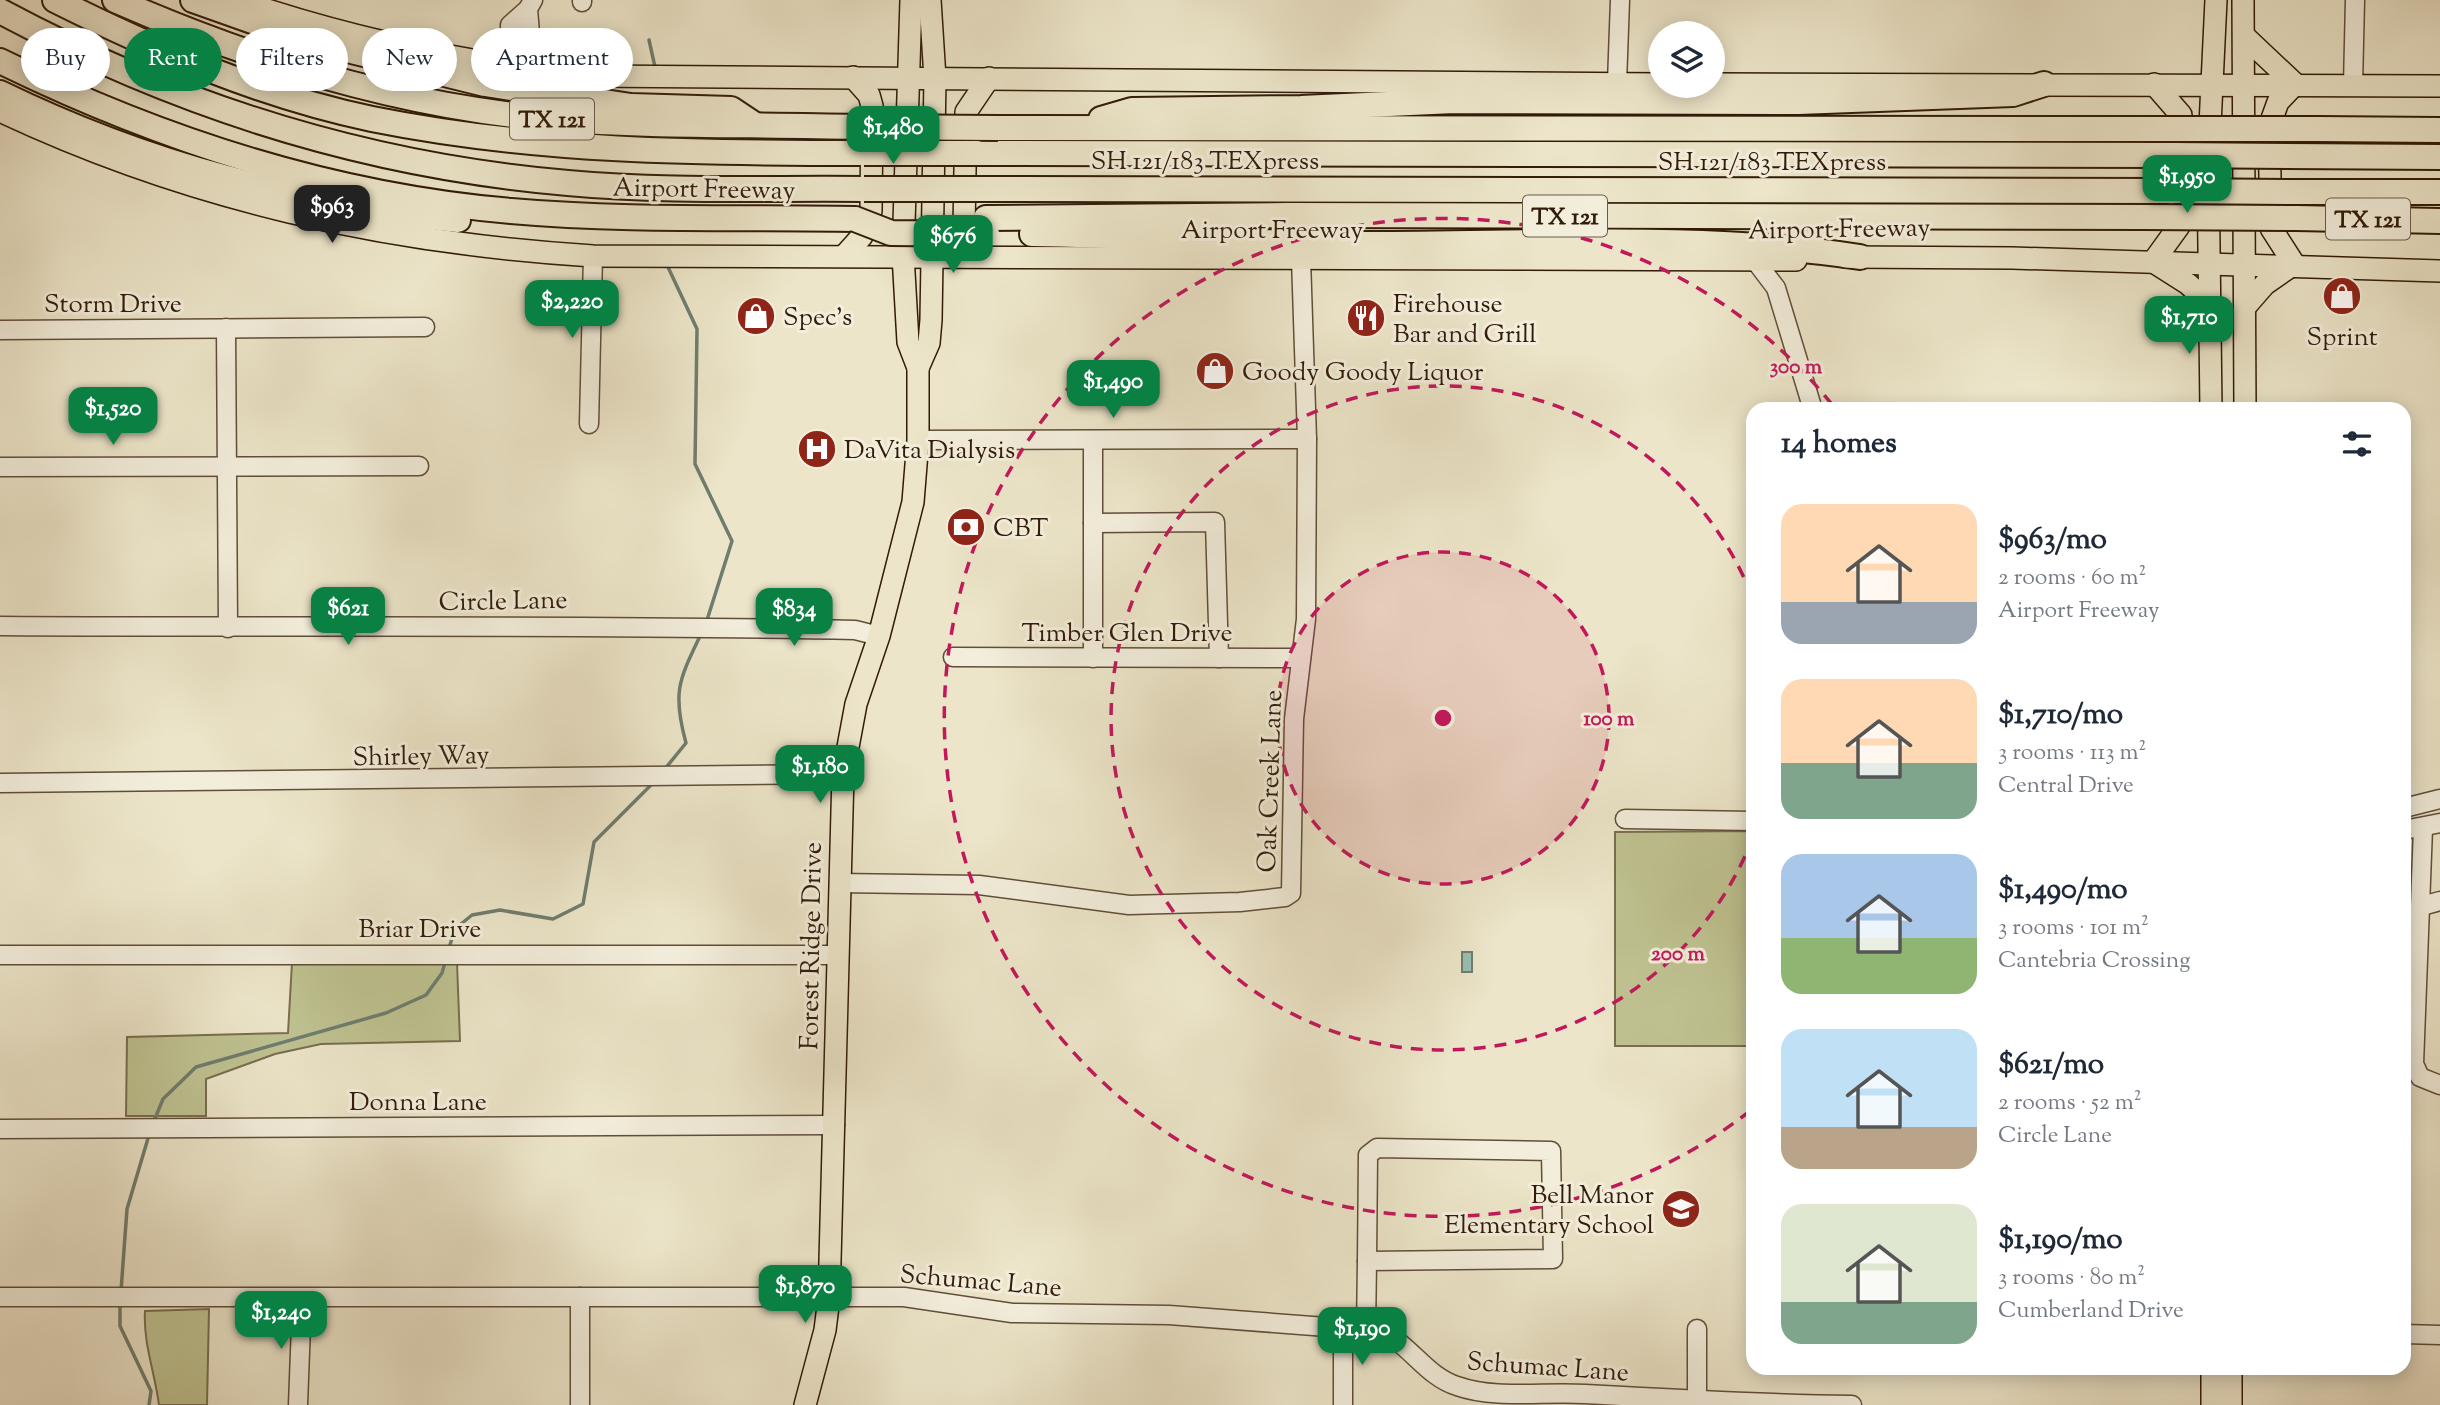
<!DOCTYPE html>
<meta charset="utf-8">
<style>
:root{--surface:#fff;--page:#f6f6f7;--text:#1f2937;--muted:#747a83;--accent:#0b8043}
body{margin:0;font-family:"Sorts Mill Goudy",serif;background:var(--page);color:var(--text);height:100vh;display:flex;flex-direction:column;font-size:26px;white-space:nowrap}
*{box-sizing:border-box;margin:0}
p{font-size:23px;color:var(--muted)}
.icon{flex:none;width:38px;height:38px;fill:none;stroke:currentColor;stroke-width:2;stroke-linecap:round;stroke-linejoin:round}
.map{position:relative;flex:1;overflow:hidden}
.drawer{position:absolute;left:1746px;top:402px;width:665px;height:973px;display:flex;flex-direction:column;background:var(--surface);border-radius:21px;box-shadow:0 4px 18px #0003}
.drawer>*{flex:none}
.guide{position:absolute;left:21px;top:28px;width:665px;height:63px;display:flex;gap:14px}
.tools{position:absolute;left:1648px;top:21px;display:grid;gap:14px}
.tools a{display:grid;place-items:center;width:77px;height:77px;border-radius:50%;background:var(--surface);box-shadow:0 4px 18px #0003;font-size:35px}
.price{position:absolute;translate:-50% -60px;padding:0 16px;border-radius:14px;background:var(--accent);color:#fff;font-size:23px;line-height:46px;filter:drop-shadow(0 2px 4px #0008)}
.price::after{content:'';position:absolute;left:50%;top:42px;width:21px;height:16px;margin-left:-10px;background:inherit;clip-path:polygon(0 0,100% 0,50% 100%)}
.price.current{background:#222;color:#fff}
ul{padding:0;list-style:none}
li{display:flex;align-items:center;gap:21px;height:175px;padding:0 35px}
li span{display:grid;place-items:center;flex:none;width:196px;height:140px;border-radius:21px;color:#555}
li>.icon{margin-inline-start:auto}
span .icon{width:84px;height:84px;fill:#fffc;stroke-width:1}
li b{font-size:30px}
h2{display:flex;justify-content:space-between;align-items:center;height:84px;padding:0 35px;font-size:30px}
.pill{padding:0 24px;border-radius:32px;background:var(--surface);box-shadow:0 4px 18px #0003;font-size:24px;line-height:63px}
.pill.current{background:var(--accent);color:#fff}
.map>svg:first-child{display:block}
.green{fill:#bfc291;stroke:#786e4d;stroke-width:2}
.water{fill:#99bfb2;stroke:#6f7d6e;stroke-width:2}
.lines{fill:none;stroke-linecap:round;stroke-linejoin:round}
.stream{stroke:#6f7d6e;stroke-width:3.5}
.minor-casing{stroke:#604e39;stroke-width:21}
.major-casing{stroke:#311b09;stroke-width:24}
.highway-casing{stroke:#311b09;stroke-width:28}
.minor{stroke:#f3eedc;stroke-width:18}
.major{stroke:#ece5c9;stroke-width:21}
.highway{stroke:#ece5c9;stroke-width:24}
.highway-bridge-casing{stroke:#311b09;stroke-width:28;stroke-linecap:butt}
.highway-bridge{stroke:#ece5c9;stroke-width:24}
.ring{fill:none;stroke:#c2185b;stroke-width:3.5;stroke-dasharray:12 9}
.labels{text-anchor:middle;stroke-width:6;stroke-linejoin:round;paint-order:stroke}
.shield{fill:#f3eedc;stroke:#6b5a48;stroke-width:2}
.shield-label{font-size:24px;font-weight:bold;fill:#311b09}
.street-label{font-size:26px;fill:#311b09;stroke:#f3eedc}
.poi-label{font-size:26px;fill:#311b09;stroke:#f3eedc;text-anchor:start}
.centre{fill:#c2185b;stroke:#f3eedc;stroke-width:3.5}
.ring-label{font-size:21px;text-anchor:middle;font-weight:bold;fill:#c2185b;stroke:#f3eedc;stroke-width:6;stroke-linejoin:round;paint-order:stroke}
</style>
<div class="map">
<svg width="2440" height="1405" viewBox="0 0 2440 1405">
<rect width="100%" height="100%" fill="#ece5c9"/>
<filter id="stains"><feTurbulence type="fractalNoise" baseFrequency=".00286" numOctaves="4"/><feColorMatrix values="0 0 0 0 .2 0 0 0 0 .09 0 0 0 0 .02 0 0 0 .5 -.17"/></filter>
<radialGradient id="worn" r=".72"><stop offset=".6" stop-color="#630" stop-opacity="0"/><stop offset="1" stop-color="#630" stop-opacity=".3"/></radialGradient>
<!-- green -->
<g class="green">
<path d="M 1753,831 L 1753,1046 L 1615,1046 L 1615,832 Z"/>
<path d="M 292,963 L 457,963 L 460,1041 L 321,1044 L 275,1054 L 206,1079 L 206,1116 L 126,1116 L 127,1037 L 288,1033 Z"/>
<path d="M 209,1309 L 207,1405 L 159,1405 C 155,1373 143,1343 145,1311 Z"/>
</g>
<!-- water -->
<rect class="water" x="1462" y="952" width="10" height="20"/>
<g class="lines">
<!-- stream -->
<g class="stream">
<path d="M 649,40 L 655,67"/>
<path d="M 667,265 L 697,329 L 695,464 L 732,541 L 707,620"/>
<path d="M 664,770 L 686,743 C 672,692 679,680 701,634"/>
<path d="M 449,948 L 455,929 L 472,915 L 500,910 L 553,919 L 583,904 L 594,842 L 652,784"/>
<path d="M 154,1121 L 163,1099 L 196,1067 L 386,1013 L 426,995 L 442,973 L 446,959"/>
<path d="M 121,1291 L 127,1209 L 149,1135"/>
<path d="M 120,1303 L 120,1326 L 151,1391 L 149,1405"/>
</g>
<!-- minor casing -->
<g class="minor-casing">
<g id="minor">
<path d="M 533,0 L 528,9 L 533,70"/>
<path d="M 582,0 L 582,2"/>
<path d="M 512,68 L 510,25 L 528,9"/>
<path d="M 1617,83 L 1620,0"/>
<path d="M 2353,85 L 2355,0"/>
<path d="M 1754,259 L 1776,288 L 1813,410"/>
<path d="M 226,328 L 228,628"/>
<path d="M 0,330 L 425,327"/>
<path d="M 589,424 L 593,256"/>
<path d="M 918,440 L 1307,439"/>
<path d="M 1093,440 L 1093,658"/>
<path d="M 0,467 L 419,466"/>
<path d="M 1093,523 L 1215,522 L 1219,658"/>
<path d="M 0,626 C 285,628 570,624 855,630 L 879,636"/>
<path d="M 953,657 L 1301,658"/>
<path d="M 0,783 L 843,774"/>
<path d="M 2404,808 L 2440,799"/>
<path d="M 1625,819 L 1754,821"/>
<path d="M 2423,828 L 2414,1064 L 2420,1077 L 2440,1085"/>
<path d="M 2404,830 L 2440,823"/>
<path d="M 839,883 L 979,885 L 1129,905 L 1240,902 L 1285,897 L 1291,893 L 1294,719 L 1306,619 L 1307,439 L 1301,259"/>
<path d="M 2422,906 L 2440,901"/>
<path d="M 0,955 L 839,955"/>
<path d="M 0,1129 L 835,1125"/>
<path d="M 1377,1148 L 1551,1151 L 1553,1259 L 1367,1261 L 1368,1155 Z"/>
<path d="M 0,1297 L 904,1297 L 1012,1313 L 1169,1315 L 1379,1331 C 1409,1342 1425,1376 1457,1386 C 1497,1400 1543,1391 1585,1394 C 1674,1399 1763,1404 1852,1405"/>
<path d="M 580,1297 L 580,1405"/>
<path d="M 1697,1329 L 1697,1405"/>
<path d="M 1366,1330 L 1367,1261"/>
<path d="M 2404,1334 L 2440,1335"/>
<path d="M 298,1405 L 302,1298"/>
<path d="M 1343,1405 L 1343,1328"/>
</g>
</g>
<!-- major casing -->
<g class="major-casing">
<g id="major">
<path d="M 237,0 C 351,39 465,63 585,76 L 1661,84"/>
<path d="M 2243,0 L 2245,410"/>
<path d="M 2244,36 L 2295,84"/>
<path d="M 1713,84 L 2440,86"/>
<path d="M 0,111 C 189,200 385,243 593,256 L 1796,260"/>
<path d="M 973,245 L 964,229 L 966,112 L 989,78"/>
<path d="M 845,255 L 862,236 L 871,211 L 872,106 L 869,95 L 853,77"/>
<path d="M 1846,257 L 2012,258 L 2440,271"/>
<path d="M 2153,262 L 2179,226 L 2181,115 L 2154,84"/>
<path d="M 2155,263 L 2188,284 L 2209,303"/>
<path d="M 2245,307 L 2265,284 L 2294,264 L 2271,228 L 2269,127 L 2278,102 L 2295,84"/>
<path d="M 918,368 L 929,343 L 931,320 L 935,78 L 930,0"/>
<path d="M 2211,410 L 2208,167 L 2216,0"/>
<path d="M 2212,1368 L 2212,1405"/>
<path d="M 805,1405 L 825,1330 L 829,1298 L 843,774 L 856,704 L 879,636 L 913,502 L 918,440 L 918,368 L 908,342 L 903,255 L 911,0"/>
<path d="M 2231,1405 L 2231,1368"/>
</g>
</g>
<!-- highway casing -->
<g class="highway-casing">
<g id="highway">
<path d="M 55,0 C 155,50 262,96 372,119 C 536,152 698,153 864,153"/>
<path d="M 115,0 C 254,61 402,107 554,119 C 655,127 756,124 857,127"/>
<path d="M 193,0 L 303,39 L 485,84 L 631,106 L 731,109 L 752,123"/>
<path d="M 0,11 C 177,106 368,166 568,183 C 666,192 766,188 864,189"/>
<path d="M 0,61 C 159,139 334,196 511,211 C 625,221 741,217 855,219"/>
<path d="M 0,93 C 148,165 295,203 458,220"/>
<path d="M 1101,119 L 1132,110 L 1301,108 L 1454,101 L 1798,102 L 2013,94 L 2044,84"/>
<path d="M 998,128 L 2145,129"/>
<path d="M 2318,129 L 2440,130"/>
<path d="M 977,153 L 2173,155"/>
<path d="M 2287,156 L 2440,157"/>
<path d="M 977,189 L 2174,191"/>
<path d="M 2287,192 L 2440,192"/>
<path d="M 986,218 L 1287,215 L 2144,217"/>
<path d="M 2296,218 L 2440,221"/>
<path d="M 1032,234 C 1145,235 1259,245 1372,244 C 1534,244 1700,233 1860,257"/>
</g>
</g>
<!-- minor -->
<use href="#minor" class="minor"/>
<!-- major -->
<use href="#major" class="major"/>
<!-- highway -->
<use href="#highway" class="highway"/>
<!-- highway-bridge casing -->
<g class="highway-bridge-casing">
<g id="highway-bridge">
<path d="M 857,127 L 998,128"/>
<path d="M 2145,129 L 2318,129"/>
<path d="M 864,153 L 977,153"/>
<path d="M 2173,155 L 2287,156"/>
<path d="M 864,189 L 977,189"/>
<path d="M 2174,191 L 2287,192"/>
<path d="M 2144,217 L 2296,218"/>
<path d="M 855,219 L 891,233 L 987,234"/>
</g>
</g>
<!-- highway-bridge -->
<use href="#highway-bridge" class="highway-bridge"/>
</g>
<!-- distance rings -->
<circle cx="1443" cy="718" r="166" fill="#c2185b" fill-opacity=".12"/>
<g class="ring">
<circle cx="1443" cy="718" r="166"/>
<path d="M1753 837A332 332 0 1 1 1753 599"/>
<path d="M1750 1111A499 499 0 1 1 1834 407"/>
</g>
<!-- icons -->
<defs>
<g id="shop-disc" transform="scale(2.0125)"><circle r="9.5" fill="#8f2418" stroke="#f3eedc"/><path d="M-5-2.5h2.3a2.7 3.5 0 0 1 5.4 0H5L5.5 6h-11ZM-1.5-2.5h3a1.5 2.3 0 0 0-3 0Z" fill="#fff"/></g>
<g id="restaurant-disc" transform="scale(2.0125)"><circle r="9.5" fill="#8f2418" stroke="#f3eedc"/><path d="M-5-6h1v4h1v-4h1v4h1v-4h1v5L-1.5 .5V6h-2V.5L-5-1ZM5-6V6H3V1.5H1.5Q1.5-4 5-6Z" fill="#fff"/></g>
<g id="hospital-disc" transform="scale(2.0125)"><circle r="9.5" fill="#8f2418" stroke="#f3eedc"/><path d="M-5-5h3v3.5h4V-5h3V5h-3V1.5h-4V5h-3Z" fill="#fff"/></g>
<g id="bank-disc" transform="scale(2.0125)"><circle r="9.5" fill="#8f2418" stroke="#f3eedc"/><path d="M-6-4H6V4H-6ZM0-2.3a2.3 2.3 0 1 0 0 4.6a2.3 2.3 0 1 0 0-4.6Z" fill="#fff"/></g>
<g id="school-disc" transform="scale(2.0125)"><circle r="9.5" fill="#8f2418" stroke="#f3eedc"/><path d="M0-5L7-2L0 1L-7-2ZM-4 1L0 2.5L4 1V4Q0 6-4 4Z" fill="#fff"/></g>
</defs>
<g fill-rule="evenodd">
<use href="#shop-disc" x="2342" y="296"/>
<use href="#shop-disc" x="756" y="316"/>
<use href="#restaurant-disc" x="1366" y="318"/>
<use href="#shop-disc" x="1215" y="371"/>
<use href="#hospital-disc" x="817" y="449"/>
<use href="#bank-disc" x="966" y="527"/>
<use href="#school-disc" x="1681" y="1209"/>
</g>
<g class="labels">
<!-- shield labels -->
<g class="shield">
<rect x="510" y="98.5" width="84" height="41" rx="5"/>
<rect x="1523" y="195.5" width="84" height="41" rx="5"/>
<rect x="2326" y="198.5" width="84" height="41" rx="5"/>
</g>
<g class="shield-label">
<text x="552" y="127">TX 121</text>
<text x="1565" y="224">TX 121</text>
<text x="2368" y="227">TX 121</text>
</g>
<!-- street labels -->
<g class="street-label">
<text x="1205" y="169">SH 121/183 TEXpress</text>
<text x="1772" y="170">SH 121/183 TEXpress</text>
<text transform="translate(704 188) rotate(1)" y="9">Airport Freeway</text>
<text transform="translate(1839 228) rotate(-1)" y="9">Airport Freeway</text>
<text x="1272" y="238">Airport Freeway</text>
<text x="113" y="312">Storm Drive</text>
<text transform="translate(503 600) rotate(-1)" y="9">Circle Lane</text>
<text x="1127" y="641">Timber Glen Drive</text>
<text transform="translate(421 755) rotate(-1)" y="9">Shirley Way</text>
<text transform="translate(1269 781) rotate(-88)" y="9">Oak Creek Lane</text>
<text x="420" y="937">Briar Drive</text>
<text transform="translate(810 946) rotate(-89)" y="9">Forest Ridge Drive</text>
<text x="418" y="1110">Donna Lane</text>
<text transform="translate(981 1280) rotate(5)" y="9">Schumac Lane</text>
<text transform="translate(1548 1366) rotate(4)" y="9">Schumac Lane</text>
</g>
<!-- poi labels -->
<g class="poi-label">
<text x="1393" y="312">Firehouse<tspan x="1393" dy="30">Bar and Grill</tspan></text>
<text x="783" y="325">Spec's</text>
<text x="2342" y="345" text-anchor="middle">Sprint</text>
<text x="1242" y="380">Goody Goody Liquor</text>
<text x="844" y="458">DaVita Dialysis</text>
<text x="993" y="536">CBT</text>
<text x="1654" y="1203" text-anchor="end">Bell Manor<tspan x="1654" dy="30">Elementary School</tspan></text>
</g>
</g>
<circle cx="1443" cy="718" r="10" class="centre"/>
<g class="ring-label">
<text x="1796" y="373">300 m</text>
<text x="1609" y="725">100 m</text>
<text x="1678" y="960">200 m</text>
</g>
<rect width="100%" height="100%" filter="url(#stains)"/>
<rect width="100%" height="100%" fill="url(#worn)"/>
</svg>
<div class="tools">
<a><svg class="icon" aria-label="layers" viewBox="0 0 24 24"><path d="M12 4l9 5-9 5-9-5zM3 14l9 5 9-5"/></svg></a>
</div>
<b class="price" style="left:893px;top:166px">$1,480</b>
<b class="price" style="left:2187px;top:215px">$1,950</b>
<b class="price current" style="left:332px;top:245px">$963</b>
<b class="price" style="left:953px;top:275px">$676</b>
<b class="price" style="left:572px;top:340px">$2,220</b>
<b class="price" style="left:2189px;top:356px">$1,710</b>
<b class="price" style="left:1113px;top:420px">$1,490</b>
<b class="price" style="left:113px;top:447px">$1,520</b>
<b class="price" style="left:348px;top:647px">$621</b>
<b class="price" style="left:794px;top:648px">$834</b>
<b class="price" style="left:820px;top:805px">$1,180</b>
<b class="price" style="left:805px;top:1325px">$1,870</b>
<b class="price" style="left:281px;top:1351px">$1,240</b>
<b class="price" style="left:1362px;top:1367px">$1,190</b>
<div class="guide">
<a class="pill">Buy</a>
<a class="pill current">Rent</a>
<a class="pill">Filters</a>
<a class="pill">New</a>
<a class="pill">Apartment</a>
</div>
<section class="drawer">
<h2>14 homes<svg class="icon" aria-label="filters" viewBox="0 0 24 24"><path d="M4 7h16M4 17h16"/><circle cx="9" cy="7" r="2"/><circle cx="15" cy="17" r="2"/></svg></h2>
<ul>
<li><span style="background:linear-gradient(#ffd9b3 70%,#9aa5b1 0)"><svg class="icon" aria-label="home" viewBox="0 0 24 24"><path d="M3 11l9-7 9 7M6 9v11h12V9"/></svg></span><div><b>$963/mo</b><p>2 rooms · 60 m²</p><p>Airport Freeway</p></div></li>
<li><span style="background:linear-gradient(#ffd9b3 60%,#7fa58c 0)"><svg class="icon" aria-label="home" viewBox="0 0 24 24"><path d="M3 11l9-7 9 7M6 9v11h12V9"/></svg></span><div><b>$1,710/mo</b><p>3 rooms · 113 m²</p><p>Central Drive</p></div></li>
<li><span style="background:linear-gradient(#a9c7e8 60%,#8fb573 0)"><svg class="icon" aria-label="home" viewBox="0 0 24 24"><path d="M3 11l9-7 9 7M6 9v11h12V9"/></svg></span><div><b>$1,490/mo</b><p>3 rooms · 101 m²</p><p>Cantebria Crossing</p></div></li>
<li><span style="background:linear-gradient(#bfe0f5 70%,#b9a48a 0)"><svg class="icon" aria-label="home" viewBox="0 0 24 24"><path d="M3 11l9-7 9 7M6 9v11h12V9"/></svg></span><div><b>$621/mo</b><p>2 rooms · 52 m²</p><p>Circle Lane</p></div></li>
<li><span style="background:linear-gradient(#dfe7d0 70%,#7fa58c 0)"><svg class="icon" aria-label="home" viewBox="0 0 24 24"><path d="M3 11l9-7 9 7M6 9v11h12V9"/></svg></span><div><b>$1,190/mo</b><p>3 rooms · 80 m²</p><p>Cumberland Drive</p></div></li>
</ul>
</section>
</div>
